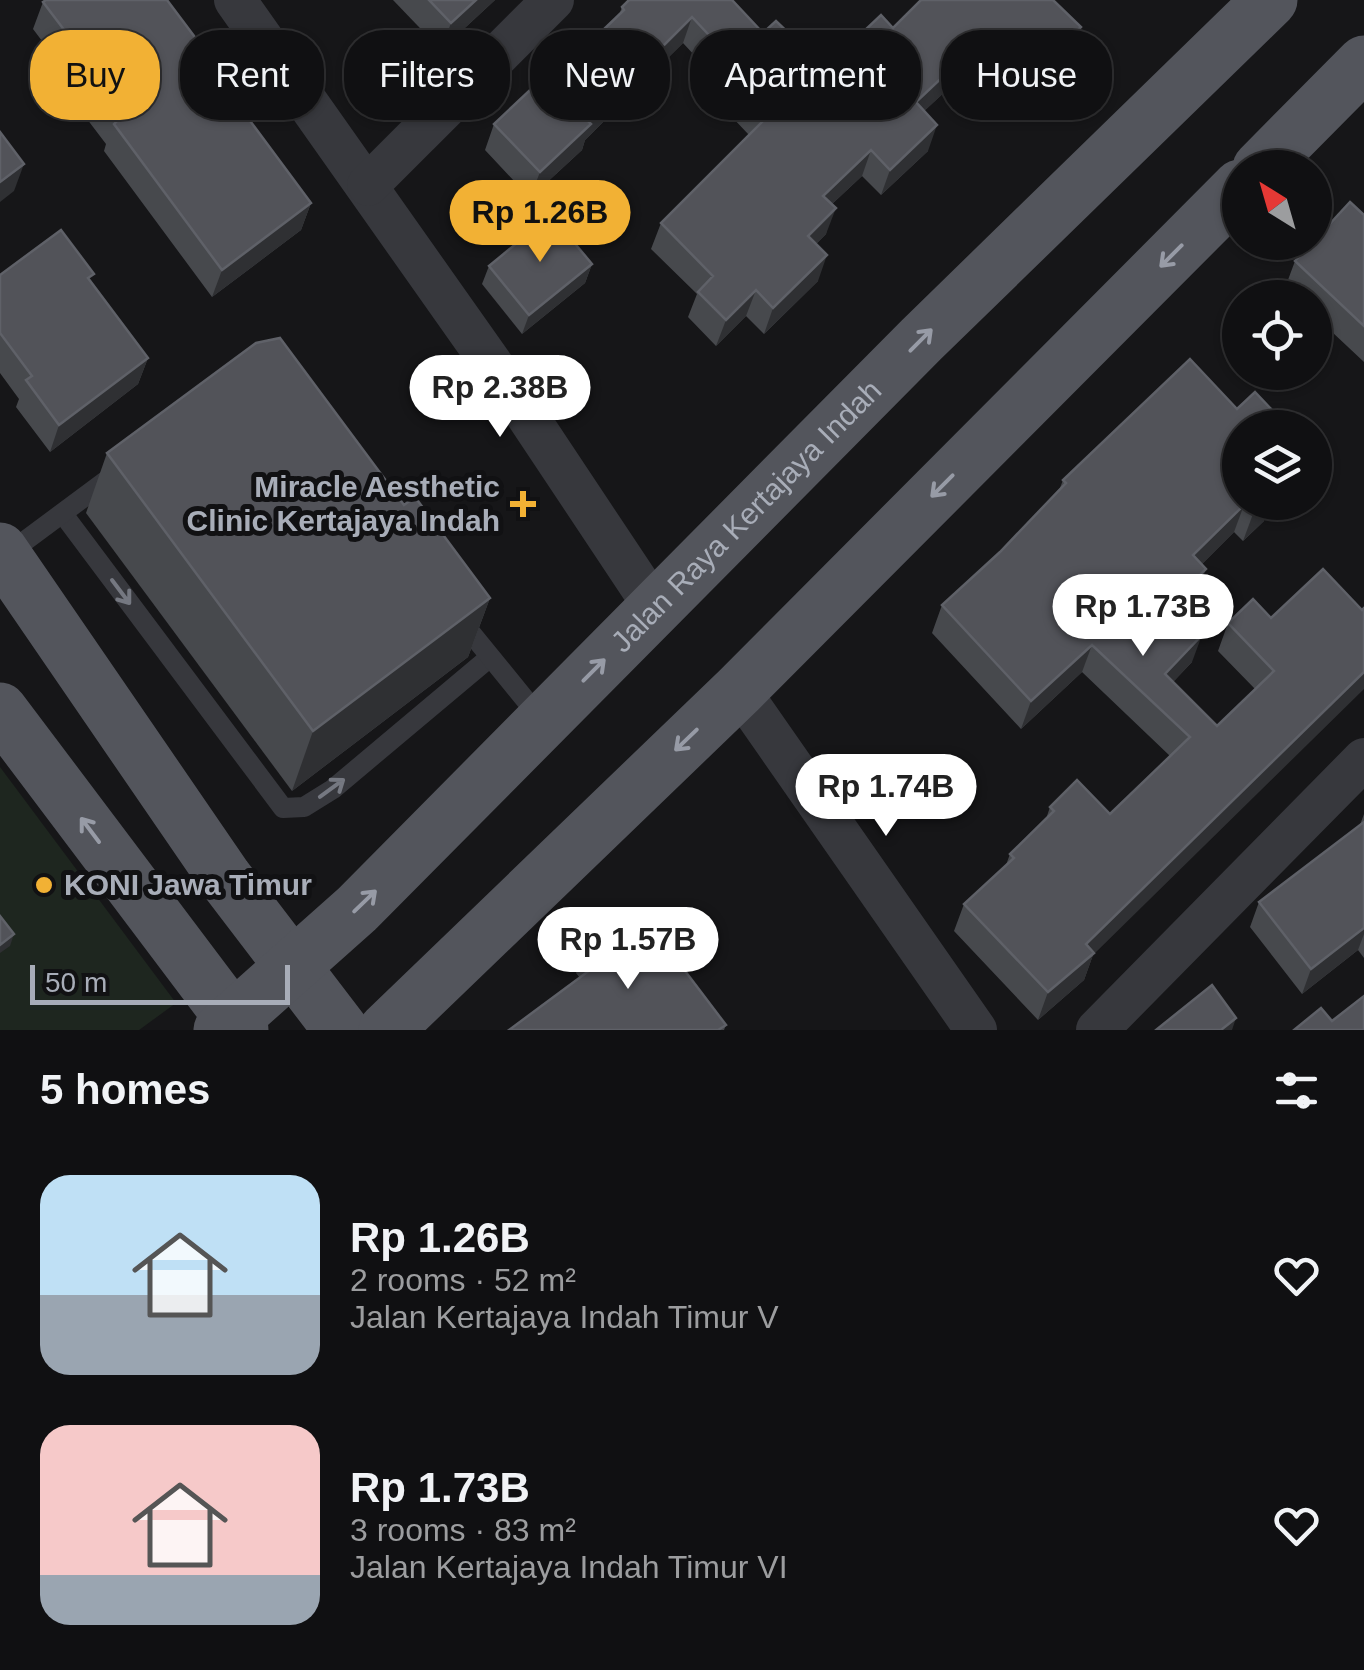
<!DOCTYPE html>
<meta charset="utf-8">
<style>
:root{--surface:#101012;--page:#19191b;--text:#f1f3f6;--muted:#9c9d9f;--line:#303032;--accent:#f2b134}
body{margin:0;font-family:Helvetica,sans-serif;background:var(--page);color:var(--text);height:100vh;display:flex;flex-direction:column;font-size:38px;white-space:nowrap}
*{box-sizing:border-box;margin:0}
p{font-size:32px;color:var(--muted)}
.icon{flex:none;width:55px;height:55px;fill:none;stroke:currentColor;stroke-width:2;stroke-linecap:round;stroke-linejoin:round}
.map{position:relative;height:1030px;overflow:hidden}
.drawer{display:flex;flex-direction:column;background:var(--surface);flex:1}
.drawer>*{flex:none}
.hud{position:absolute;left:30px;top:30px;width:1305px;height:90px;display:flex;gap:20px}
.needle{width:65px;rotate:323deg}
.fabs{position:absolute;left:1222px;top:150px;display:grid;gap:20px}
.fabs a{display:grid;place-items:center;width:110px;height:110px;border-radius:50%;background:var(--surface);box-shadow:0 2px 8px #0004,0 0 0 2px var(--line);font-size:50px}
.scale{position:absolute;left:30px;bottom:25px;width:260px;box-sizing:border-box;padding-left:10px;border:5px solid #a8adb8;border-top:0;font-size:28px;line-height:35px;white-space:nowrap;color:#a8adb8;-webkit-text-stroke:8px #111113;paint-order:stroke}
.price{position:absolute;translate:-50% -85px;padding:0 22px;border-radius:35px;background:#fff;color:#222;font-size:32px;line-height:65px;filter:drop-shadow(0 2px 5px #0008)}
.price::after{content:'';position:absolute;left:50%;top:60px;width:30px;height:22px;margin-left:-15px;background:inherit;clip-path:polygon(0 0,100% 0,50% 100%)}
.price.current{background:var(--accent);color:#111}
ul{padding:0;list-style:none}
li{display:flex;align-items:center;gap:30px;height:250px;padding:0 40px}
li span{display:grid;place-items:center;flex:none;width:280px;height:200px;border-radius:30px;color:#555}
li>.icon{margin-inline-start:auto}
span .icon{width:120px;height:120px;fill:#fffc;stroke-width:1}
li b{font-size:42px}
h2{display:flex;justify-content:space-between;align-items:center;height:120px;padding:0 40px;font-size:42px}
.pill{padding:0 35px;border-radius:40px;background:var(--surface);box-shadow:0 2px 8px #0004,0 0 0 2px var(--line);font-size:35px;line-height:90px}
.pill.current{background:var(--accent);color:#111}
.map>svg:first-child{display:block}
.green{fill:#1e261f}
.lines{fill:none;stroke-linecap:round;stroke-linejoin:round}
.service{stroke:#37383d;stroke-width:20}
.minor{stroke:#37383d;stroke-width:42}
.primary{stroke:#53555c;stroke-width:55}
.wall{fill:#47494d}
.shaded-wall{fill:#2f3033}
.building{fill:#525359;stroke:#5f6168;stroke-width:2.5}
.oneway{stroke:#979ba6}
.oneway2{stroke:#757881}
.poi-dot{fill:#f2b134;stroke:#111113;stroke-width:4}
.labels{text-anchor:middle;stroke-width:10;stroke-linejoin:round;paint-order:stroke}
.poi-label{font-size:30px;font-weight:bold;fill:#a8adb8;stroke:#111113;text-anchor:end}
.street-label{font-size:30px;fill:#a8adb8;stroke:#111113}
</style>
<div class="map">
<svg width="1364" height="1030" viewBox="0 0 1364 1030">
<rect width="100%" height="100%" fill="#161618"/>
<!-- green -->
<path class="green" d="M 0,767 L 176,1003 L 139,1030 L 0,1030 Z"/>
<g class="lines">
<!-- service -->
<g class="service">
<path d="M 63,514 L 283,808 L 304,807 L 333,789 L 489,658"/>
<path d="M 6,555 L 115,474"/>
<path d="M 458,617 L 541,719"/>
</g>
<!-- minor -->
<g class="minor">
<path d="M 235,0 L 510,390 L 655,608"/>
<path d="M 368,185 L 553,0"/>
<path d="M 739,690 L 976,1030"/>
<path d="M 1097,1030 L 1364,759"/>
</g>
<!-- primary -->
<g class="primary">
<path d="M 1260,168 L 1364,63"/>
<path d="M 0,550 L 225,878 L 341,1030"/>
<path d="M 0,710 L 241,1030"/>
<path id="s1" d="M 221,1030 L 357,909 L 921,340 L 1270,0"/>
<path d="M 386,1030 L 739,690 L 1240,187"/>
</g>
</g>
<!-- wall -->
<g class="wall">
<path d="M 393,0 L 495,0 L 441,50 Z"/>
<path d="M 43,2 L 201,55 L 311,203 L 301,230 L 212,297 L 104,151 L 106,144 L 71,98 L 76,86 L 33,29 Z"/>
<path d="M 735,3 L 763,33 L 825,68 L 893,28 L 1071,53 L 1006,119 L 962,76 L 924,111 L 928,151 L 881,195 L 862,176 L 832,204 L 826,234 L 816,244 L 818,281 L 764,334 L 746,316 L 716,346 L 688,317 L 697,294 L 651,249 L 661,223 L 749,135 L 714,98 L 719,82 L 683,43 L 585,140 L 582,150 L 530,198 L 485,150 L 494,124 L 550,81 L 619,15 L 622,7 Z"/>
<path d="M 1364,215 L 1364,362 L 1315,316 L 1315,298 L 1295,298 L 1285,288 L 1295,261 Z"/>
<path d="M 592,264 L 585,283 L 522,334 L 482,284 L 489,266 Z"/>
<path d="M 0,275 L 91,282 L 148,358 L 138,384 L 50,452 L 16,407 L 19,399 L 0,373 Z"/>
<path d="M 1240,428 L 1264,521 L 1243,541 L 1234,532 L 1202,564 L 1196,596 L 1179,613 L 1192,662 L 1173,682 L 1217,726 L 1255,689 L 1218,651 L 1228,623 L 1362,610 L 1093,955 L 1084,980 L 1038,1020 L 954,931 L 964,904 L 1006,865 L 1010,854 L 1046,819 L 1050,807 L 1110,814 L 1170,756 L 1082,672 L 1021,729 L 932,633 L 942,605 L 1000,552 L 1060,488 L 1063,480 Z"/>
<path d="M 107,453 L 404,505 L 490,598 L 468,657 L 292,791 L 86,513 Z"/>
<path d="M 1364,814 L 1364,958 L 1358,950 L 1302,994 L 1250,927 L 1259,902 L 1360,825 Z"/>
<path d="M 634,939 L 726,1025 L 724,1030 L 509,1030 L 580,978 L 576,973 L 581,959 Z"/>
</g>
<!-- shaded-wall -->
<g class="shaded-wall">
<path d="M 476,0 L 495,0 L 441,50 L 451,23 Z"/>
<path d="M 692,17 L 683,43 L 585,140 L 582,150 L 530,198 L 540,172 L 588,121 Z"/>
<path d="M 1081,27 L 1071,53 L 1006,119 L 1015,94 Z"/>
<path d="M 971,50 L 962,76 L 906,128 L 916,102 Z"/>
<path d="M 937,125 L 928,151 L 881,195 L 890,170 Z"/>
<path d="M 871,150 L 862,176 L 814,221 L 823,196 Z"/>
<path d="M 24,164 L 14,191 L 0,202 L 0,182 Z"/>
<path d="M 311,203 L 301,230 L 212,297 L 222,270 Z"/>
<path d="M 836,208 L 826,234 L 798,262 L 808,236 Z"/>
<path d="M 827,255 L 818,281 L 764,334 L 773,308 Z"/>
<path d="M 592,264 L 585,283 L 522,334 L 529,315 Z"/>
<path d="M 756,290 L 746,316 L 716,346 L 726,320 Z"/>
<path d="M 148,358 L 138,384 L 50,452 L 59,425 Z"/>
<path d="M 1265,502 L 1271,502 L 1264,521 L 1243,541 L 1253,514 Z"/>
<path d="M 1244,505 L 1234,532 L 1183,583 L 1193,555 Z"/>
<path d="M 1206,569 L 1196,596 L 1160,632 L 1170,605 Z"/>
<path d="M 490,598 L 468,657 L 292,791 L 313,731 Z"/>
<path d="M 1202,635 L 1192,662 L 1155,701 L 1165,674 Z"/>
<path d="M 1092,645 L 1082,672 L 1021,729 L 1031,701 Z"/>
<path d="M 1364,672 L 1364,689 L 1093,955 L 1084,980 L 1038,1020 L 1048,992 L 1086,944 Z"/>
<path d="M 1364,928 L 1364,934 L 1358,950 L 1302,994 L 1311,969 Z"/>
<path d="M 14,934 L 10,946 L 0,953 L 0,945 Z"/>
<path d="M 1236,1018 L 1232,1030 L 1221,1030 Z"/>
</g>
<!-- building -->
<g class="building">
<path d="M 46,0 L 167,0 L 203,48 L 199,52 L 311,203 L 222,270 L 114,124 L 118,120 L 81,71 L 90,64 L 43,2 Z"/>
<path d="M 429,0 L 476,0 L 451,23 Z"/>
<path d="M 629,0 L 732,0 L 763,33 L 776,21 L 825,68 L 881,15 L 893,28 L 921,0 L 1053,0 L 1081,27 L 1015,94 L 971,50 L 916,102 L 937,125 L 890,170 L 871,150 L 823,196 L 836,208 L 808,236 L 827,255 L 773,308 L 756,290 L 726,320 L 698,292 L 713,276 L 661,223 L 766,118 L 723,72 L 734,62 L 692,17 L 588,121 L 591,124 L 540,172 L 494,124 L 545,76 L 550,81 L 624,10 L 622,7 Z"/>
<path d="M 0,132 L 24,164 L 0,182 Z"/>
<path d="M 1350,202 L 1364,215 L 1364,326 L 1295,261 L 1313,242 L 1315,242 L 1315,240 Z"/>
<path d="M 551,215 L 592,264 L 529,315 L 489,266 Z"/>
<path d="M 61,230 L 94,274 L 88,278 L 148,358 L 59,425 L 26,380 L 32,376 L 0,333 L 0,275 Z"/>
<path d="M 280,338 L 404,505 L 415,497 L 490,598 L 313,731 L 107,453 L 256,343 Z"/>
<path d="M 1190,359 L 1237,409 L 1255,392 L 1289,428 L 1240,428 L 1240,502 L 1265,502 L 1253,514 L 1244,505 L 1193,555 L 1206,569 L 1170,605 L 1202,635 L 1165,674 L 1217,726 L 1274,671 L 1228,623 L 1253,599 L 1271,618 L 1323,569 L 1362,610 L 1364,608 L 1364,672 L 1086,944 L 1094,953 L 1048,992 L 964,904 L 1014,858 L 1010,854 L 1054,811 L 1050,807 L 1077,780 L 1110,814 L 1190,737 L 1092,645 L 1031,701 L 942,605 L 1000,552 L 1066,483 L 1063,480 Z"/>
<path d="M 1364,822 L 1364,928 L 1311,969 L 1259,902 Z"/>
<path d="M 0,916 L 14,934 L 0,945 Z"/>
<path d="M 651,926 L 726,1025 L 718,1030 L 509,1030 L 590,970 L 581,959 L 624,927 L 634,939 Z"/>
<path d="M 1212,985 L 1236,1018 L 1221,1030 L 1156,1030 Z"/>
<path d="M 1364,996 L 1364,1030 L 1294,1030 L 1321,1008 L 1332,1021 Z"/>
</g>
<!-- one-way arrows -->
<defs><path id="oneway-shaft" d="M-6 0H5M1.5-3L5.5 0L1.5 3" fill="none" stroke-width="1.6" stroke-linecap="round" stroke-linejoin="round" transform="scale(2.5)"/></defs>
<g class="oneway">
<use href="#oneway-shaft" transform="translate(1171 256) rotate(135)"/>
<use href="#oneway-shaft" transform="translate(921 340) rotate(-45)"/>
<use href="#oneway-shaft" transform="translate(942 486) rotate(135)"/>
<use href="#oneway-shaft" transform="translate(594 670) rotate(-45)"/>
<use href="#oneway-shaft" transform="translate(686 740) rotate(136)"/>
<use href="#oneway-shaft" transform="translate(90 830) rotate(-127)"/>
<use href="#oneway-shaft" transform="translate(365 901) rotate(-44)"/>
</g>
<g class="oneway2">
<use href="#oneway-shaft" transform="translate(121 592) rotate(53)"/>
<use href="#oneway-shaft" transform="translate(332 788) rotate(-36)"/>
</g>
<!-- markers -->
<g class="poi-dot">
<path d="M518 489h10v10h10v10h-10v10h-10v-10h-10v-10h10z"/>
<circle cx="44" cy="885" r="10"/>
</g>
<g class="labels">
<!-- poi labels -->
<g class="poi-label">
<text x="500" y="497">Miracle Aesthetic<tspan x="500" dy="34">Clinic Kertajaya Indah</tspan></text>
<text x="64" y="895" text-anchor="start">KONI Jawa Timur</text>
</g>
<!-- street labels -->
<g class="street-label">
<text dy="10" stroke="none"><textPath href="#s1" startOffset="735">Jalan Raya Kertajaya Indah</textPath></text>
</g>
</g>
</svg>
<div class="fabs">
<a><svg class="needle" viewBox="-14 -14 28 28"><path d="M0-13l5 13h-10z" fill="#e53935"/><path d="M0 13l5-13h-10z" fill="#9c9d9f"/></svg></a>
<a><svg class="icon" aria-label="locate" viewBox="0 0 24 24"><circle cx="12" cy="12" r="6"/><path d="M12 2v4M12 18v4M2 12h4M18 12h4"/></svg></a>
<a><svg class="icon" aria-label="layers" viewBox="0 0 24 24"><path d="M12 4l9 5-9 5-9-5zM3 14l9 5 9-5"/></svg></a>
</div>
<div class="scale">50 m</div>
<b class="price current" style="left:540px;top:265px">Rp 1.26B</b>
<b class="price" style="left:500px;top:440px">Rp 2.38B</b>
<b class="price" style="left:1143px;top:659px">Rp 1.73B</b>
<b class="price" style="left:886px;top:839px">Rp 1.74B</b>
<b class="price" style="left:628px;top:992px">Rp 1.57B</b>
<div class="hud">
<a class="pill current">Buy</a>
<a class="pill">Rent</a>
<a class="pill">Filters</a>
<a class="pill">New</a>
<a class="pill">Apartment</a>
<a class="pill">House</a>
</div>
</div>
<section class="drawer">
<h2>5 homes<svg class="icon" aria-label="filters" viewBox="0 0 24 24"><path d="M4 7h16M4 17h16"/><circle cx="9" cy="7" r="2"/><circle cx="15" cy="17" r="2"/></svg></h2>
<ul>
<li><span style="background:linear-gradient(#bfe0f5 60%,#9aa5b1 0)"><svg class="icon" aria-label="home" viewBox="0 0 24 24"><path d="M3 11l9-7 9 7M6 9v11h12V9"/></svg></span><div><b>Rp 1.26B</b><p>2 rooms · 52 m²</p><p>Jalan Kertajaya Indah Timur V</p></div><svg class="icon" aria-label="heart" viewBox="0 0 24 24"><path d="M12 20l-8-8c-3-5 5-10 8-4 3-6 11-1 8 4z"/></svg></li>
<li><span style="background:linear-gradient(#f6c9c9 75%,#9aa5b1 0)"><svg class="icon" aria-label="home" viewBox="0 0 24 24"><path d="M3 11l9-7 9 7M6 9v11h12V9"/></svg></span><div><b>Rp 1.73B</b><p>3 rooms · 83 m²</p><p>Jalan Kertajaya Indah Timur VI</p></div><svg class="icon" aria-label="heart" viewBox="0 0 24 24"><path d="M12 20l-8-8c-3-5 5-10 8-4 3-6 11-1 8 4z"/></svg></li>
</ul>
</section>
